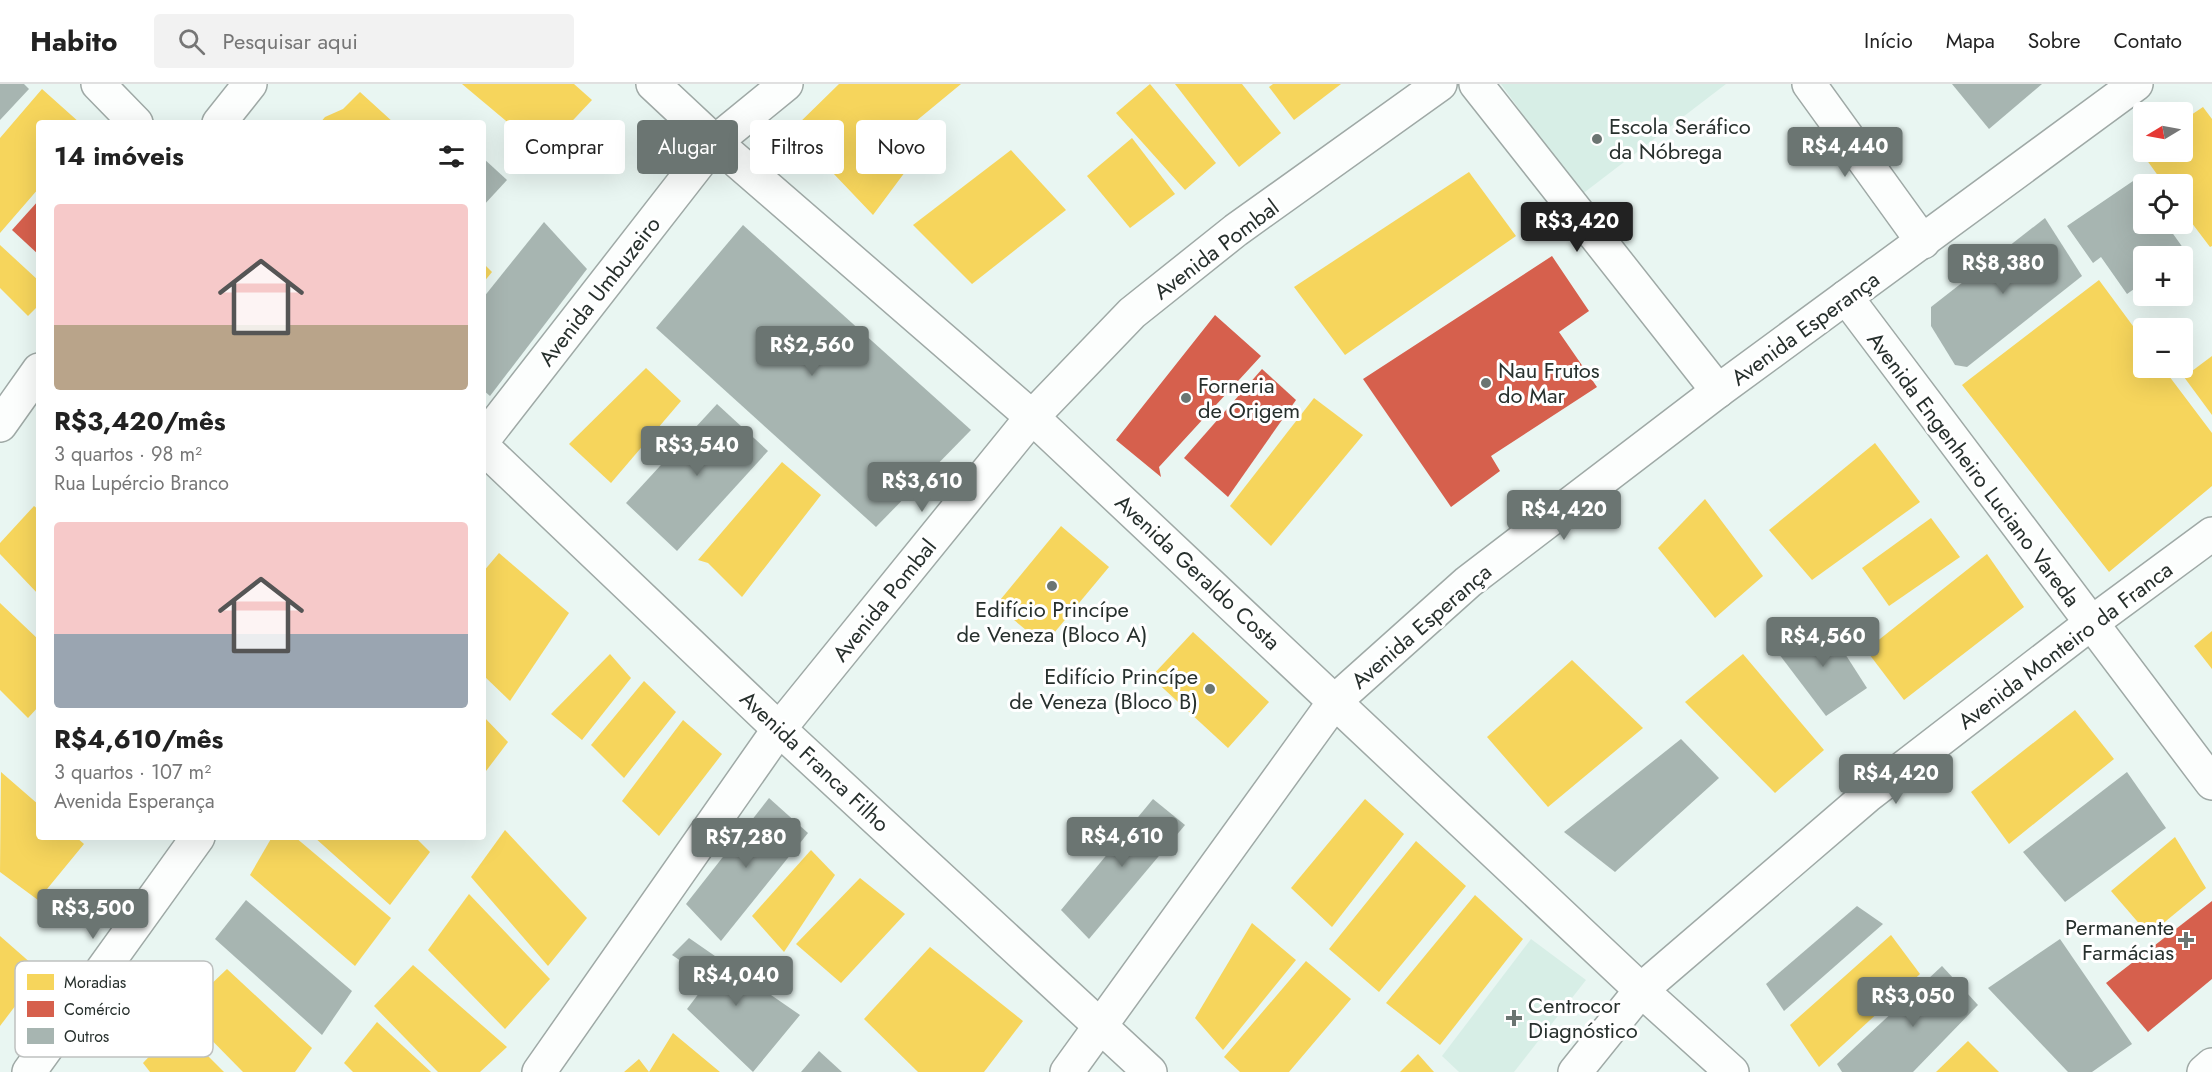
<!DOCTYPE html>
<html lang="pt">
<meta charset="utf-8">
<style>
:root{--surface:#fff;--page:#f2f2f2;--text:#222;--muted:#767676;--line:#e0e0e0;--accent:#6b7572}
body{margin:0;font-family:Jost,sans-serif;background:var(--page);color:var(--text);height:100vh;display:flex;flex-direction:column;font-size:22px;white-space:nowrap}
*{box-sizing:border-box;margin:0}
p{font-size:20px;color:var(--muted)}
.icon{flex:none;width:33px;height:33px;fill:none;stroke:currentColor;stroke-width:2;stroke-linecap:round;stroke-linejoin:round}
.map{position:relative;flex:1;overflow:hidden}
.details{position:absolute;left:36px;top:36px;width:450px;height:720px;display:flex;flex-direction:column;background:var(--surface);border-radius:6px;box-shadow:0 6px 24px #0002}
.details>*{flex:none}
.top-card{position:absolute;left:504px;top:36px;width:570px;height:54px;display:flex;gap:12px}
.needle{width:39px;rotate:260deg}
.fabs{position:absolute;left:2133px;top:18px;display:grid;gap:12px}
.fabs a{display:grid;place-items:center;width:60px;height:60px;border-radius:6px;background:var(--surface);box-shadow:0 6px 24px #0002;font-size:30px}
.price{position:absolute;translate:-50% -51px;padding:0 14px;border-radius:6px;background:var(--accent);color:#fff;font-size:20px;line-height:39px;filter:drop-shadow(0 2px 3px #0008)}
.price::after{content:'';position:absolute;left:50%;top:36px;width:18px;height:14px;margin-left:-9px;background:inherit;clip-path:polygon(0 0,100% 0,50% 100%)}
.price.selected{background:#222;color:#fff}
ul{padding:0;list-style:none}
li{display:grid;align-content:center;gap:12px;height:318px;padding:0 18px}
li span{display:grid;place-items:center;height:186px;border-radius:6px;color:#555}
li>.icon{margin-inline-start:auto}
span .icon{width:108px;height:108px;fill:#fffc;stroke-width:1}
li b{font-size:26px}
h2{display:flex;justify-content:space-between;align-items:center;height:72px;padding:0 18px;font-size:26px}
.chip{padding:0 21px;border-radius:6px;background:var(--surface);box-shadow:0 6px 24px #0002;font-size:21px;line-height:54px}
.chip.selected{background:var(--accent);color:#fff}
header{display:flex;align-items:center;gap:36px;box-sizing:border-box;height:84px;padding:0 30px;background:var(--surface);border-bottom:2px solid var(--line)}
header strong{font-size:28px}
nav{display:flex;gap:33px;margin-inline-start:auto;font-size:21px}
.search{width:420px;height:54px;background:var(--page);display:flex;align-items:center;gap:15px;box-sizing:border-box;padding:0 21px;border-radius:6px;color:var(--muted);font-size:22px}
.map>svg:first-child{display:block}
.built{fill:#d7eee6}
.homes{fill:#f6d55c}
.shops{fill:#d6604d}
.building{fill:#a7b5b1}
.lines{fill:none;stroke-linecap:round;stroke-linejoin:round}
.minor-casing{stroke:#9fa9a6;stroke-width:36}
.secondary-casing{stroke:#9fa9a6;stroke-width:36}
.minor{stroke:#fcfefd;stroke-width:33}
.secondary{stroke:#fcfefd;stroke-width:33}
.poi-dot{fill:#6b7572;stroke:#fff;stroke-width:2}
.labels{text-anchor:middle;stroke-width:6;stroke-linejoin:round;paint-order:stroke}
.poi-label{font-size:22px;fill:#27302d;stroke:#fff;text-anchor:start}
.street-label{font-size:22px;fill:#27302d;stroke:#fff}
.key{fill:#fff;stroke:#bec1c0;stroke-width:1.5}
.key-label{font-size:16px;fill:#27302d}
</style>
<header>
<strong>Habito</strong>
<div class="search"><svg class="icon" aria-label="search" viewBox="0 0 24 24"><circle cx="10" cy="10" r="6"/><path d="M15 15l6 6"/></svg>Pesquisar aqui</div>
<nav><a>Início</a><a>Mapa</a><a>Sobre</a><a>Contato</a></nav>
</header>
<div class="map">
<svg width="2212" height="988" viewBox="0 0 2212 988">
<rect width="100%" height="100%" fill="#e9f6f2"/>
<!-- built -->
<g class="built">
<path d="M 1501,0 L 1726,0 L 1581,111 Z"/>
<path d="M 1531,855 L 1586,896 L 1514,988 L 1459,988 L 1442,972 Z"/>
</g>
<!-- homes -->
<g class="homes">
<path d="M 462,0 L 574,0 L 592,16 L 543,68 Z"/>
<path d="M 839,0 L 961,0 L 887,61 L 905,88 L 873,131 L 792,46 Z"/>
<path d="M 1150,0 L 1216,79 L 1185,106 L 1116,29 Z"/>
<path d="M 1175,0 L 1242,0 L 1281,49 L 1239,83 Z"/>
<path d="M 1273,0 L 1341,0 L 1294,36 L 1269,3 Z"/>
<path d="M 42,5 L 80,39 L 39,39 L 39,104 L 0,149 L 0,54 Z"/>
<path d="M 360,8 L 394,39 L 320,39 L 325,33 L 343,25 Z"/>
<path d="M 2203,23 L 2212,35 L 2212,162 L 2210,163 L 2182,126 L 2182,100 L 2164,100 L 2141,68 L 2144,66 L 2144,68 L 2182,68 L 2182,37 Z"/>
<path d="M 1132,54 L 1175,110 L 1130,144 L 1087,92 Z"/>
<path d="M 1011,66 L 1066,126 L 972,200 L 913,141 Z"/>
<path d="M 1469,88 L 1516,152 L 1345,271 L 1294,203 Z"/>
<path d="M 0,161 L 39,197 L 39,221 L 28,232 L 0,204 Z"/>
<path d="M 483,179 L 492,188 L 483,199 Z"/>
<path d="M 2099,196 L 2144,257 L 2144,284 L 2163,284 L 2212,349 L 2212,402 L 2109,488 L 1962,301 Z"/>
<path d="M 2212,272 L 2212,331 L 2184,293 Z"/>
<path d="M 646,284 L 681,317 L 611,399 L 569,360 Z"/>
<path d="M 1314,314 L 1363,351 L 1271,462 L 1230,422 Z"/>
<path d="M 1875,359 L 1920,418 L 1812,496 L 1769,446 Z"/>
<path d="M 782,378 L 821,411 L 742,513 L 708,479 L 698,476 Z"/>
<path d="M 1705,415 L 1763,492 L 1715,534 L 1658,464 Z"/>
<path d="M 34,422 L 39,426 L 39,511 L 0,470 L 0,459 Z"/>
<path d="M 1931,434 L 1960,473 L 1889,522 L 1862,484 Z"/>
<path d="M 1061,442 L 1109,483 L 1044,561 L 996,521 Z"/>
<path d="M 499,469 L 569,529 L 510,617 L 483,591 L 483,488 Z"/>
<path d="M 1987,470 L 2024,523 L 1904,616 L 1866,566 Z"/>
<path d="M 0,519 L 39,556 L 39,622 L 28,634 L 0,606 Z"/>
<path d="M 2212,547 L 2212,585 L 2194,562 Z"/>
<path d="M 1193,548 L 1269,618 L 1228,664 L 1151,593 Z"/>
<path d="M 610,570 L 631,594 L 582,656 L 551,630 Z"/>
<path d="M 1743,570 L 1824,666 L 1775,709 L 1685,618 Z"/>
<path d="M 1572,576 L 1643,644 L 1548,723 L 1487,653 Z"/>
<path d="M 644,597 L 676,628 L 624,694 L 591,661 Z"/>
<path d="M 2075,626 L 2114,675 L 2009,760 L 1971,708 Z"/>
<path d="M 483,632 L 508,658 L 483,691 Z"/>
<path d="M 683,636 L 722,670 L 659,752 L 622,717 Z"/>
<path d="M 1,688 L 39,721 L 39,753 L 76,753 L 84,760 L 38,816 L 0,788 Z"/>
<path d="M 1365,715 L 1404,750 L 1332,843 L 1291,804 Z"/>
<path d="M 505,746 L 587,834 L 548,882 L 471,793 Z"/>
<path d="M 272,753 L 295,753 L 391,834 L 355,882 L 250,791 Z"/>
<path d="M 314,753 L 415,753 L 430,768 L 390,821 Z"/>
<path d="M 2175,753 L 2206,804 L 2149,851 L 2111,807 Z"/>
<path d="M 1416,757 L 1466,802 L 1379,908 L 1329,865 Z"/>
<path d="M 811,766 L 835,791 L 784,868 L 752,832 Z"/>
<path d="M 860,794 L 905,830 L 841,899 L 796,860 Z"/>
<path d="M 469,810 L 550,895 L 505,945 L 428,866 Z"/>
<path d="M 1475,811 L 1523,855 L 1440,961 L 1386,919 Z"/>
<path d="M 1252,839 L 1296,876 L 1223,966 L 1195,934 Z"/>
<path d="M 1891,851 L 1920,890 L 1819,983 L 1790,941 Z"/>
<path d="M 0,852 L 41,888 L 0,942 Z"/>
<path d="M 930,863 L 1023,937 L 984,988 L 918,988 L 864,935 Z"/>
<path d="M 1306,877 L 1351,915 L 1289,988 L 1240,988 L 1224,973 Z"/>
<path d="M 413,881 L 507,963 L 480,988 L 438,988 L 374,922 Z"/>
<path d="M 227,885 L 312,964 L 295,988 L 243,988 L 183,927 Z"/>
<path d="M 377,938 L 431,988 L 353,988 L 344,979 Z"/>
<path d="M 178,942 L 224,988 L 150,988 L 143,979 Z"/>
<path d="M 673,949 L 720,988 L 624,988 L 639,975 L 649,988 Z"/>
<path d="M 1968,957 L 1999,988 L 1936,988 Z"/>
<path d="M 1418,970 L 1434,988 L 1400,988 Z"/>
</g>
<!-- shops -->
<g class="shops">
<path d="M 39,116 L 39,171 L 12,146 Z"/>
<path d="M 1552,172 L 1589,227 L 1559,248 L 1597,303 L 1491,372 L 1500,387 L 1451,423 L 1363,295 Z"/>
<path d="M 1215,231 L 1261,272 L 1159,383 L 1161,393 L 1116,356 Z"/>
<path d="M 1262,285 L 1296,316 L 1228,413 L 1184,374 Z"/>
<path d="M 2212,817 L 2212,895 L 2148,948 L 2106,899 Z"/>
</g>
<!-- building -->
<g class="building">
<path d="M 0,0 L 24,0 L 29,5 L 0,36 Z"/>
<path d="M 1952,0 L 2042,0 L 1989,45 Z"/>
<path d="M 483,74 L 507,96 L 483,122 Z"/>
<path d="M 2136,95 L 2144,107 L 2144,140 L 2166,140 L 2186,168 L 2180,172 L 2144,172 L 2144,198 L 2127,210 L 2101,173 L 2093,179 L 2067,142 Z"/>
<path d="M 2045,134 L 2082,192 L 1967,283 L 1955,281 L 1931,242 L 1931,223 Z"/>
<path d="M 544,138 L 587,185 L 490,312 L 483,306 L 483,214 Z"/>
<path d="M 743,141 L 971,346 L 876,443 L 656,244 Z"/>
<path d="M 717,320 L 768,367 L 677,467 L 626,419 Z"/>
<path d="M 1824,537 L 1867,604 L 1826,632 L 1776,566 Z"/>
<path d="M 1681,655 L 1719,694 L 1615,788 L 1564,748 Z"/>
<path d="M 2127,688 L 2166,744 L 2065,818 L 2023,768 Z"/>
<path d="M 769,714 L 808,749 L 721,857 L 686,820 Z"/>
<path d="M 1153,715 L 1185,741 L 1089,855 L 1061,826 Z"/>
<path d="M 246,816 L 352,907 L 322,951 L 215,855 Z"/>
<path d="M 1857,822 L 1883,840 L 1784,927 L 1766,900 Z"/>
<path d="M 689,854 L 800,931 L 753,988 L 687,925 L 709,896 L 672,871 Z"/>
<path d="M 2060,855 L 2132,960 L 2092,988 L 2068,988 L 1988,904 Z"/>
<path d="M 1942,882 L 1978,921 L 1913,988 L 1842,988 L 1837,980 Z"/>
<path d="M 819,967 L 842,988 L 801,988 Z"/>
</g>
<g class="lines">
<!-- minor casing -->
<g class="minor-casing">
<g id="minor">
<path d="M 98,0 L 136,39"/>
<path d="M 653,0 L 715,58 L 1032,333 L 1641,906 L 1732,988"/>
<path d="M 1476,0 L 1718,307"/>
<path d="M 1809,0 L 1923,158"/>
<path d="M 1846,213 L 2212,699"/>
<path d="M 483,356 L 715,58 L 786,0"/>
<path d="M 483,363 L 779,645 L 1150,988"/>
<path d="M 29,988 L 198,753"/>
<path d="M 539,988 L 779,645 L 1032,333 L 1132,229 L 1236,146 L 1440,0"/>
<path d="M 1575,988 L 1641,906 L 1867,712 L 2090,540 L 2212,450"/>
</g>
</g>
<!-- secondary casing -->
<g class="secondary-casing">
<g id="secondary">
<path d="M 219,39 L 250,0"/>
<path d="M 0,341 L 39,286"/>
<path d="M 1067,988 L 1335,617 L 1468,498 L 1718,307 L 2136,0"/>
<path d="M 2204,988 L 2212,981"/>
</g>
</g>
<!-- minor -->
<use href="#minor" class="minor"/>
<!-- secondary -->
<use href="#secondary" class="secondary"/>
</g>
<!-- markers -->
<g class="poi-dot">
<circle cx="1597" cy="55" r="6"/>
<circle cx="1486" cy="299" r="6"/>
<circle cx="1186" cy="314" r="6"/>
<circle cx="1052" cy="502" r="6"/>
<circle cx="1210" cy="605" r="6"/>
<path d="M2183 847h6v6h6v6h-6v6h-6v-6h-6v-6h6z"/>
<path d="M1511 925h6v6h6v6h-6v6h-6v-6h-6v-6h6z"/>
</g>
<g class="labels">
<!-- poi labels -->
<g class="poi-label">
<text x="1609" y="50">Escola Seráfico<tspan x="1609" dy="25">da Nóbrega</tspan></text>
<text x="1498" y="294">Nau Frutos<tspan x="1498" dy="25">do Mar</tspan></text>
<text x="1198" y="309">Forneria<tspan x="1198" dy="25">de Origem</tspan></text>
<text x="1052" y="533" text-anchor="middle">Edifício Princípe<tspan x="1052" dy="25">de Veneza (Bloco A)</tspan></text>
<text x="1198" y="600" text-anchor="end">Edifício Princípe<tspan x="1198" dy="25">de Veneza (Bloco B)</tspan></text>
<text x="2174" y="851" text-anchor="end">Permanente<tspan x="2174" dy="25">Farmácias</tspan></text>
<text x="1528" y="929">Centrocor<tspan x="1528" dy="25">Diagnóstico</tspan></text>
</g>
<!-- street labels -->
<g class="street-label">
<text transform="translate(1216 165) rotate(-37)" y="8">Avenida Pombal</text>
<text transform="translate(599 207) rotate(-52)" y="8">Avenida Umbuzeiro</text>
<text transform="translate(1805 244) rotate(-36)" y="8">Avenida Esperança</text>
<text transform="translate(1974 385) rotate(53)" y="8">Avenida Engenheiro Luciano Vareda</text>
<text transform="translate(1198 488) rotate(43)" y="8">Avenida Geraldo Costa</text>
<text transform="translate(884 516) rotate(-51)" y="8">Avenida Pombal</text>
<text transform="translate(1421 542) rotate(-41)" y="8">Avenida Esperança</text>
<text transform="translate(2065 561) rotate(-37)" y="8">Avenida Monteiro da Franca</text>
<text transform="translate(815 677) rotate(43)" y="8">Avenida Franca Filho</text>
</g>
</g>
<!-- legend -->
<rect x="15" y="877" width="198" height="96" rx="9" class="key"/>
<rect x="27" y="890" width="27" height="16" fill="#f6d55c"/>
<rect x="27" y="917" width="27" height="16" fill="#d6604d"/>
<rect x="27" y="944" width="27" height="16" fill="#a7b5b1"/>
<g class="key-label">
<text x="64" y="904">Moradias</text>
<text x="64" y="931">Comércio</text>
<text x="64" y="958">Outros</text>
</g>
</svg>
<div class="fabs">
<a><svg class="needle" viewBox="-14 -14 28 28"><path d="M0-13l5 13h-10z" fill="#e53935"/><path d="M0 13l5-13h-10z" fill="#767676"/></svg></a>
<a><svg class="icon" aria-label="locate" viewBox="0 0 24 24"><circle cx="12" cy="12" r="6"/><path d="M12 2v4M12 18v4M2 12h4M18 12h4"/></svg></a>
<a>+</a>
<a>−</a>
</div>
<b class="price" style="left:1845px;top:94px">R$4,440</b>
<b class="price selected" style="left:1577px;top:169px">R$3,420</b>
<b class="price" style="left:2003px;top:211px">R$8,380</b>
<b class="price" style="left:812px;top:293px">R$2,560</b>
<b class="price" style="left:697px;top:393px">R$3,540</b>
<b class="price" style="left:922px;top:429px">R$3,610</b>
<b class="price" style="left:1564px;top:457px">R$4,420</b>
<b class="price" style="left:1823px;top:584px">R$4,560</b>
<b class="price" style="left:1896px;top:721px">R$4,420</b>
<b class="price" style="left:1122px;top:784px">R$4,610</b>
<b class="price" style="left:746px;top:785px">R$7,280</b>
<b class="price" style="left:93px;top:856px">R$3,500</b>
<b class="price" style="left:736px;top:923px">R$4,040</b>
<b class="price" style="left:1913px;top:944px">R$3,050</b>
<div class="top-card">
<a class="chip">Comprar</a>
<a class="chip selected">Alugar</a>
<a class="chip">Filtros</a>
<a class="chip">Novo</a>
</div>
<section class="details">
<h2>14 imóveis<svg class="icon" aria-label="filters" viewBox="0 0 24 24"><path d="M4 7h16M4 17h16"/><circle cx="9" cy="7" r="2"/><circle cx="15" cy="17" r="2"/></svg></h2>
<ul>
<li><span style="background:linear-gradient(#f6c9c9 65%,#b9a48a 0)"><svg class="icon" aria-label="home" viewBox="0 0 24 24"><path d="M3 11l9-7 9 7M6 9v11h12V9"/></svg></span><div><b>R$3,420/mês</b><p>3 quartos · 98 m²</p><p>Rua Lupércio Branco</p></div></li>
<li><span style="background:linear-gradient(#f6c9c9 60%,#9aa5b1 0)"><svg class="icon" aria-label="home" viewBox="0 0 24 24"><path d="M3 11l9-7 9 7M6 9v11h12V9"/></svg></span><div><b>R$4,610/mês</b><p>3 quartos · 107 m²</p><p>Avenida Esperança</p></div></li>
</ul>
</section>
</div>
